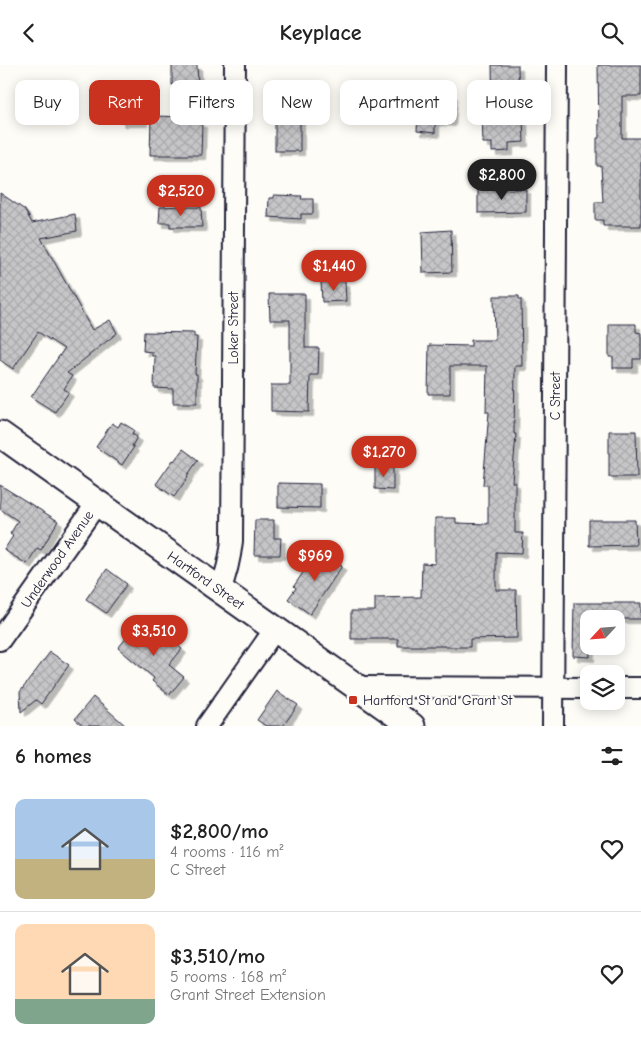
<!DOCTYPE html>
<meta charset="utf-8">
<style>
:root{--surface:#fff;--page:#f2f2f2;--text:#222;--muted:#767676;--line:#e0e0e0;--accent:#c8321e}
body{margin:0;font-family:"Comic Neue",sans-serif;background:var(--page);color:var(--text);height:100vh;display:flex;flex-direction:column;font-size:19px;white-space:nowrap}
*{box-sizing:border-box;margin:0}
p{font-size:16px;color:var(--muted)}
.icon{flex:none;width:28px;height:28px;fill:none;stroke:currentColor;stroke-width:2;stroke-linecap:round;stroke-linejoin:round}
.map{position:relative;height:661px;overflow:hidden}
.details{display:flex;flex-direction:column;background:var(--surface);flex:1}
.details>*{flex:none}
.guide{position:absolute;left:15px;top:15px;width:611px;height:45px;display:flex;gap:10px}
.needle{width:32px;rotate:244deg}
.buttons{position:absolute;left:580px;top:545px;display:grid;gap:10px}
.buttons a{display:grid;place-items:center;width:45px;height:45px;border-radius:10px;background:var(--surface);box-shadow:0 2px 12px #0003;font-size:25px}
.price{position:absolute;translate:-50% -42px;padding:0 11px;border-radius:18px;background:var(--accent);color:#fff;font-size:16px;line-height:32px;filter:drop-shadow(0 1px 2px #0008)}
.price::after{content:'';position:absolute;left:50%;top:30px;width:15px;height:11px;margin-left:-8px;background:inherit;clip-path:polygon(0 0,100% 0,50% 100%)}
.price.selected{background:#222;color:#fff}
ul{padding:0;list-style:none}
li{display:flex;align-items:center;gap:15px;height:125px;padding:0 15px}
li+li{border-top:1px solid var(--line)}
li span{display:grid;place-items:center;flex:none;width:140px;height:100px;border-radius:10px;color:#555}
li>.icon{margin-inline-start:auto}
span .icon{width:60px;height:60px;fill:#fffc;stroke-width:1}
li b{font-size:21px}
h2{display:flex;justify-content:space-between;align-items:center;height:60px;padding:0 15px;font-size:21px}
.tag{padding:0 18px;border-radius:10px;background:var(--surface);box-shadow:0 2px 12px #0003;font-size:18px;line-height:45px}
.tag.selected{background:var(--accent);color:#fff}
header{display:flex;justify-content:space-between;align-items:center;height:65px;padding:0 15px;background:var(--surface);font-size:22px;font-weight:800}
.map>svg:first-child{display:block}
.building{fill:url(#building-cross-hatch);stroke:#22223b;filter:url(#shadow)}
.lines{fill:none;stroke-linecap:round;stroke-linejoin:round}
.minor-casing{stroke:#22223b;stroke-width:24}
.major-casing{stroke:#22223b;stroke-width:29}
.minor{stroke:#fdfcf7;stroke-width:20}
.major{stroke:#fdfcf7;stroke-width:25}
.poi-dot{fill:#c8321e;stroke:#fdfcf7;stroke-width:2}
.labels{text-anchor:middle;stroke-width:4.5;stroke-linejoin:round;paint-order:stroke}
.street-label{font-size:14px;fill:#22223b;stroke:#fdfcf7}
.poi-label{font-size:14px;fill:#22223b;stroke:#fdfcf7;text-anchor:start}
</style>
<header><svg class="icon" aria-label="back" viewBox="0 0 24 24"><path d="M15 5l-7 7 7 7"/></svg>Keyplace<svg class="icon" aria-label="search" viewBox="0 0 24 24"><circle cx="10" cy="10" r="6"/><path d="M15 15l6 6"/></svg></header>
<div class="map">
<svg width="641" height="661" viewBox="0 0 641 661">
<defs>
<pattern id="building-cross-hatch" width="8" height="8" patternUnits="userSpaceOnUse" patternTransform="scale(1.25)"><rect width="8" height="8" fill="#c6c6c8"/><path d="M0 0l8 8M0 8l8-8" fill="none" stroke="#aaaaad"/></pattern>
<filter id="shadow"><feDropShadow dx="4.5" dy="4.5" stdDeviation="0" flood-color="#0004"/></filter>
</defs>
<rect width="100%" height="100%" fill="#fdfcf7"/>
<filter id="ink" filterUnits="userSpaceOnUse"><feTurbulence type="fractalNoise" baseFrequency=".02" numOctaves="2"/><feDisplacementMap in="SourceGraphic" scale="10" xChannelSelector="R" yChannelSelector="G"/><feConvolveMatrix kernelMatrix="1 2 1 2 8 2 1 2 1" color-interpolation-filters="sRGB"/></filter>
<g filter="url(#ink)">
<!-- building -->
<g class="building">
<path d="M 172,0 L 197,0 L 198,19 L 172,20 Z"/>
<path d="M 492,0 L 518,0 L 519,55 L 523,55 L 524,77 L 509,78 L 509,86 L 492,87 L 492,78 L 483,78 L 482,51 L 493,51 Z"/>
<path d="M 598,0 L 641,0 L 641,31 L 622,31 L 622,73 L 641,73 L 641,161 L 603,161 L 603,155 L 595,155 L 595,137 L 603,137 L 601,101 L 597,101 L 597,73 L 599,73 Z"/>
<path d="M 419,28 L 453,29 L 451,57 L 435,56 L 435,68 L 417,66 Z"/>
<path d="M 120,40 L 142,40 L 143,57 L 120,57 Z"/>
<path d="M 151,51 L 194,52 L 194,57 L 202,58 L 201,90 L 150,90 Z"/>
<rect x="275" y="52" width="25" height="34"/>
<path d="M 478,124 L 526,124 L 526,147 L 478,148 Z"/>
<path d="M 0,128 L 25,145 L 32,158 L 75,149 L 77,166 L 41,173 L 92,265 L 110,255 L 117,268 L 67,308 L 72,311 L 64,324 L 69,327 L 55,347 L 31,332 L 64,284 L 38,267 L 13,304 L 0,295 Z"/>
<path d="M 274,130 L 302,131 L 301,134 L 313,134 L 313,149 L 301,149 L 301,154 L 268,152 L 269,133 L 274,133 Z"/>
<path d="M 183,141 L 183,142 L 201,142 L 202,162 L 170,162 L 170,158 L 159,158 L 160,142 Z"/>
<path d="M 451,165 L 452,207 L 423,208 L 422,167 Z"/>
<path d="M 345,216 L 346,236 L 322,237 L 321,217 Z"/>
<path d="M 269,229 L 305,229 L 305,283 L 319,283 L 318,310 L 310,310 L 309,347 L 271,346 L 271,320 L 290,320 L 290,255 L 270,255 Z"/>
<path d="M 494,231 L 519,231 L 519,234 L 521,234 L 522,301 L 515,301 L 514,369 L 516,369 L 512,417 L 515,417 L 515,468 L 523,468 L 522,488 L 496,487 L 496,525 L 516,525 L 517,573 L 470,574 L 470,582 L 445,582 L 445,581 L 398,581 L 398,574 L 351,574 L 351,546 L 375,546 L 375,533 L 421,532 L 422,498 L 435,499 L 435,453 L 456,453 L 456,458 L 488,459 L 488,420 L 483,420 L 489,347 L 486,347 L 487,301 L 450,301 L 450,329 L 428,329 L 429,280 L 471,281 L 471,275 L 495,275 Z"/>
<path d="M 609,259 L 636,259 L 636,267 L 641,268 L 641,294 L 633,294 L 633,303 L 613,303 L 613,292 L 609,292 Z"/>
<path d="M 144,267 L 194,268 L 194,272 L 197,272 L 195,309 L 197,309 L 197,338 L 173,338 L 173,324 L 154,323 L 155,291 L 152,291 L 152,287 L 143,286 Z"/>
<path d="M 121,357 L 134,365 L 132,369 L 137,372 L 132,381 L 134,382 L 122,400 L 96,382 L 112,358 L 118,362 Z"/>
<path d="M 609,366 L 636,366 L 637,412 L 609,412 Z"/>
<path d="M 183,384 L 198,395 L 187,411 L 188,412 L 174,432 L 156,419 L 173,395 L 174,396 Z"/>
<path d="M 375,402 L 393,402 L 393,425 L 375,424 Z"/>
<path d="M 278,418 L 320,419 L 320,443 L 278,442 Z"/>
<path d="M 0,420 L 58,456 L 41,485 L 37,483 L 27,499 L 4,485 L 13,471 L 10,469 L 18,456 L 0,444 Z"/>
<path d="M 255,455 L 274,455 L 274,473 L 281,473 L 280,490 L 254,490 Z"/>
<path d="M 589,455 L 635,455 L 636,480 L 589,481 Z"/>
<path d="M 318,485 L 342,501 L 310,549 L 288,534 L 296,523 L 294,521 Z"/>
<path d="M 107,504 L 127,519 L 106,548 L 86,534 Z"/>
<path d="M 574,538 L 641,538 L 641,554 L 589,554 L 590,592 L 573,591 Z"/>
<path d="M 138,559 L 159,576 L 164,569 L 182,584 L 169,600 L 184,612 L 169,630 L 152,616 L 154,613 L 118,583 Z"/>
<path d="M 50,587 L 69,600 L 41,639 L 36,635 L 21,647 L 20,627 Z"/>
<path d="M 277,626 L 298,640 L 283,661 L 266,661 L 257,655 Z"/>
<path d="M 93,632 L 126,661 L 83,661 L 75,654 Z"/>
</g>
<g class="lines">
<!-- minor casing -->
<g class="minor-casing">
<g id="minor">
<path d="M 220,525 C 227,508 230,494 232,476 L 235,0"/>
<path d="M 0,575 L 97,438"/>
<path d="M 358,622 L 589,623"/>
<path d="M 616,623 L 641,623"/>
<path d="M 207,661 L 275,564"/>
<path d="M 553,661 L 557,0"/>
</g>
</g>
<!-- major casing -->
<g class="major-casing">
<path id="major" d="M 0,369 L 412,661"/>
</g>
<!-- minor -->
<use href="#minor" class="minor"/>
<!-- major -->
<use href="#major" class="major"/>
</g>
</g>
<!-- markers -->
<rect class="poi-dot" x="348" y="630" width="10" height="10" rx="2.5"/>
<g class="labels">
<!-- street labels -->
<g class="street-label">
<text transform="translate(233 263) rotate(-90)" y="5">Loker Street</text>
<text transform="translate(555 331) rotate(-90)" y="5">C Street</text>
<text transform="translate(57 494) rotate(-55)" y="5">Underwood Avenue</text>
<text transform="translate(206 515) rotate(35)" y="5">Hartford Street</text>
</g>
<!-- poi labels -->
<g class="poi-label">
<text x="363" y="640">Hartford St and Grant St</text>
</g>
</g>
</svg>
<div class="buttons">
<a><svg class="needle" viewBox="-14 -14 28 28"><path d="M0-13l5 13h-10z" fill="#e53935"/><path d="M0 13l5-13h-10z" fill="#767676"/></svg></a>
<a><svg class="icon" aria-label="layers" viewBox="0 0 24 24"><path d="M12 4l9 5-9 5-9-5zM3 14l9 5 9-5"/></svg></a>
</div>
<b class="price selected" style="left:502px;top:136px">$2,800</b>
<b class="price" style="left:181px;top:152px">$2,520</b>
<b class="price" style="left:334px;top:227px">$1,440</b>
<b class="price" style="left:384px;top:413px">$1,270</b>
<b class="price" style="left:315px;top:517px">$969</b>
<b class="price" style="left:154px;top:592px">$3,510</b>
<div class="guide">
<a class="tag">Buy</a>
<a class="tag selected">Rent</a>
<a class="tag">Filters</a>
<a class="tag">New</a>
<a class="tag">Apartment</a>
<a class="tag">House</a>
</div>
</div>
<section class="details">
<h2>6 homes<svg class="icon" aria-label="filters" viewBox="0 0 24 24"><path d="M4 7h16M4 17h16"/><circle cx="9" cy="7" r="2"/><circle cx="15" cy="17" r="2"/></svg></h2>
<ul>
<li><span style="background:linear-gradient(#a9c7e8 60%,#c2b280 0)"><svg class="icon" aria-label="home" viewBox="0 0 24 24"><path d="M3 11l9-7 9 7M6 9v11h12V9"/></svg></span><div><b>$2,800/mo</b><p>4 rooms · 116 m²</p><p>C Street</p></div><svg class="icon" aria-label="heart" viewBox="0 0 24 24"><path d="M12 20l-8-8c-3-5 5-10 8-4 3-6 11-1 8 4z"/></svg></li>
<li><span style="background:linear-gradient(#ffd9b3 75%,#7fa58c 0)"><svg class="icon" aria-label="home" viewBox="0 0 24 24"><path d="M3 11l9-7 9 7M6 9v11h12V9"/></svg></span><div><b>$3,510/mo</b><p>5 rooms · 168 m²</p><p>Grant Street Extension</p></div><svg class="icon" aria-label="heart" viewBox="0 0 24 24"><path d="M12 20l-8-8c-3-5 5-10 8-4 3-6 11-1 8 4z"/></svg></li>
</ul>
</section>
